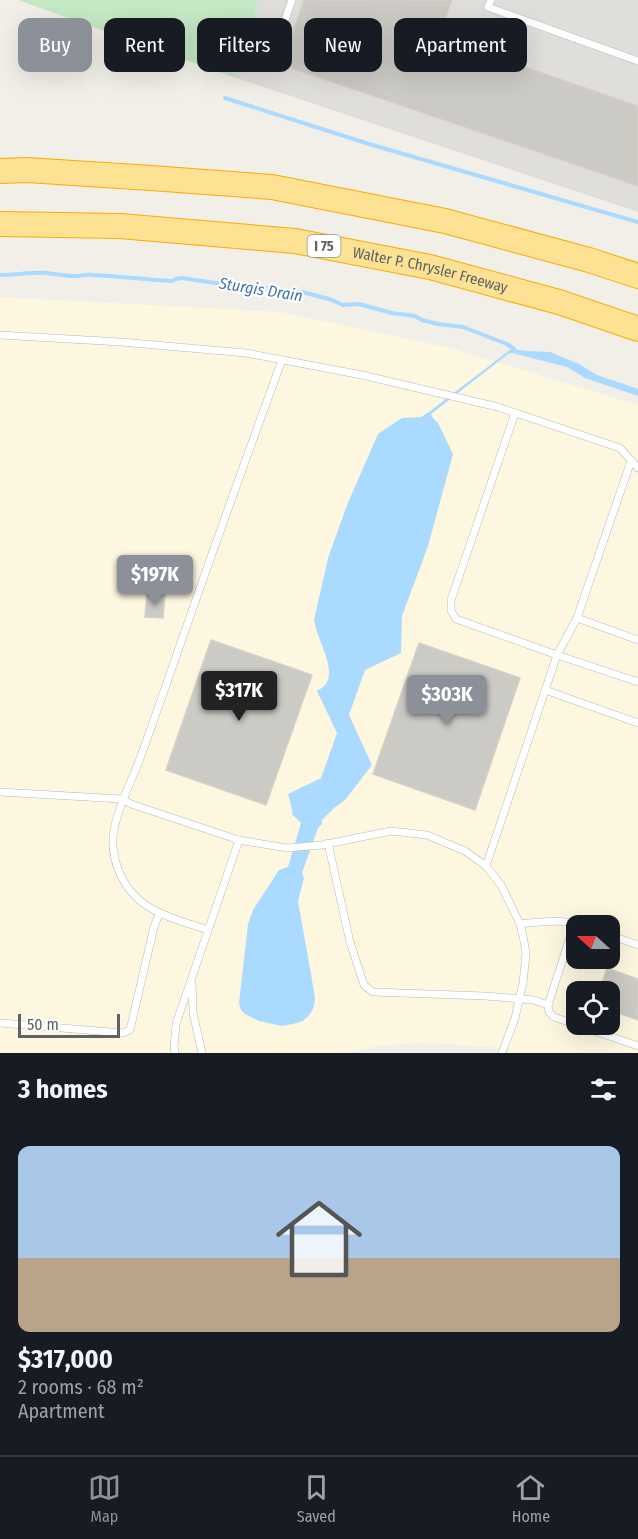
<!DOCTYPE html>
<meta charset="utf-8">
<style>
:root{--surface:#171b24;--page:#20242c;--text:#f1f3f6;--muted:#9ea1a6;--line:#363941;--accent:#8c9099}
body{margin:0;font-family:"Fira Sans Condensed",sans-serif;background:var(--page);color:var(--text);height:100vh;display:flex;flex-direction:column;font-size:22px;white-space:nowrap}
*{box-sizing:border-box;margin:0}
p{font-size:20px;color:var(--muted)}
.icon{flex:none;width:33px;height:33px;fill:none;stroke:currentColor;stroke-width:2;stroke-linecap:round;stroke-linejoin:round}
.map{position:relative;height:1053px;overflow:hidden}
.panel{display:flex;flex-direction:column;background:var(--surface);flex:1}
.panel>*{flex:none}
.hud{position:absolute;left:18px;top:18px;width:603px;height:54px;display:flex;gap:12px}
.needle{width:39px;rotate:291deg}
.buttons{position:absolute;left:566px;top:915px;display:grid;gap:12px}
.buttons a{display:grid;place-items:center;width:54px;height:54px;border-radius:12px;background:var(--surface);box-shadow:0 6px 24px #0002;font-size:30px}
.scale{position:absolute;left:18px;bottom:15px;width:102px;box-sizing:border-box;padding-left:6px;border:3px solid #5f6368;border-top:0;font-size:16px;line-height:21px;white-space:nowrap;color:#5f6368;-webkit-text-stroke:4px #fff;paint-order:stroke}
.price{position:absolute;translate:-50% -51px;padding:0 14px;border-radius:6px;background:var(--accent);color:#fff;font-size:20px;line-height:39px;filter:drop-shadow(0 2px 3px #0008)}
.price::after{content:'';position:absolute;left:50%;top:36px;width:18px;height:14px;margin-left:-9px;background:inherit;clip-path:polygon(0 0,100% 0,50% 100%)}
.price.on{background:#222;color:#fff}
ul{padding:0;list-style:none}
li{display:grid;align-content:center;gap:12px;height:318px;padding:0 18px}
li span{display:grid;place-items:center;height:186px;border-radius:12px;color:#555}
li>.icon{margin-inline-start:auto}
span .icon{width:108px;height:108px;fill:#fffc;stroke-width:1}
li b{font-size:26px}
h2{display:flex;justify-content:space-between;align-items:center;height:72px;padding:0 18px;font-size:26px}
.chip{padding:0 21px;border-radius:12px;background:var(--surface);box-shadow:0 6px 24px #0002;font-size:21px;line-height:54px}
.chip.on{background:var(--accent);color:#fff}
.tab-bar{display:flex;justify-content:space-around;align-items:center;height:84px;border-top:2px solid var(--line);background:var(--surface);font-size:16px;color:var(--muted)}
.tab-bar a{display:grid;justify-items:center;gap:3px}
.tab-bar .on{color:var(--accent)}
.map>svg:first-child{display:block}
.commercial{fill:#fef7e0;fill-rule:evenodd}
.industrial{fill:#e0deda}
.green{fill:#c5e8c5}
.water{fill:#aadaff}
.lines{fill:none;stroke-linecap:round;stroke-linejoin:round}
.stream{stroke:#aadaff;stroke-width:4}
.building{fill:#cccac5;stroke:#d6d1c6;stroke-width:1.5}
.lane-casing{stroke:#b5b8bc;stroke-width:8}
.highway-casing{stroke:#f9ab00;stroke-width:26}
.lane{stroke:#fff;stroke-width:7}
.highway{stroke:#fde293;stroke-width:24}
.labels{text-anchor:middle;stroke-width:4.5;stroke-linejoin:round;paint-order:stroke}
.shield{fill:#fff;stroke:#8f9295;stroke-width:1.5}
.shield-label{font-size:14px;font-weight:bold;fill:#5f6368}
.street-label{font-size:15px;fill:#5f6368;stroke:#fff}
.water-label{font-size:16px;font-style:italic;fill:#4174aa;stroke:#fff}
</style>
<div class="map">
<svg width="638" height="1053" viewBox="0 0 638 1053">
<rect width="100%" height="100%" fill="#f1efe8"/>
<!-- commercial -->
<path class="commercial" d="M 0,297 L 281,312 L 450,348 L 638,405 L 638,1053 L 510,1053 L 491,1046 L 480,1047 L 453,1044 L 419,1043 L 377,1046 L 347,1053 L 0,1053 ZM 576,926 L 609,926 L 609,958 L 576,958 ZM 576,992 L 609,992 L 609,1024 L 576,1024 Z"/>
<!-- industrial -->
<path class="industrial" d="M 259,0 L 638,0 L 638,212 L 233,77 Z"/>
<!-- green -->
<path class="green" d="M 18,0 L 259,0 L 233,77 Z"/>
<!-- water -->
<path class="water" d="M 511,349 L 526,351 L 550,352 L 579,364 L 597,375 L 638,389 L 638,396 L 585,378 L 567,367 L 512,353 L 508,354 L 431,414 L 433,418 L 438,423 L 453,454 L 428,546 L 402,616 L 401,653 L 365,670 L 349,715 L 372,765 L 345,800 L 334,808 L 322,820 L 322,824 L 318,828 L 302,873 L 304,878 L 298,901 L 315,997 L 314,1006 L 311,1013 L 303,1021 L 293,1024 L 282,1026 L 259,1021 L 245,1014 L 241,1010 L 239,1003 L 248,924 L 253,910 L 279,870 L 288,867 L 301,823 L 292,814 C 293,810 289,798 288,794 L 321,778 L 337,733 L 317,691 C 319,689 323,688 325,685 C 338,670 316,638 314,620 L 328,558 L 347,505 L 378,434 L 402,418 L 421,417 L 429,412 Z"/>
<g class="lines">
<!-- stream -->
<g class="stream">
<path d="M 225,98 L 369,144 L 638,222"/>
<path d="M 0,275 C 16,275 31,272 47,273 C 56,274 65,276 75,276 C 81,276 87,274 93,275 C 120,276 146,280 172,281 L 176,279 L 182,278 L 222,284 L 246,284 L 266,288 L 275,288 L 283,291 L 302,292 L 329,299 L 343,305 L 359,304 L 392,313 L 415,316 L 422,320 L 438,324 L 463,327 L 507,344 L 514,349"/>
</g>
</g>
<!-- building -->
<g class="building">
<path d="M 304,0 L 452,0 L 439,37 L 638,106 L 638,186 L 282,65 Z"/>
<path d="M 147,593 L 165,594 L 163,618 L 145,617 Z"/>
<path d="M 211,640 L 312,675 L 266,805 L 166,770 Z"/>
<path d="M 419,643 L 520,678 L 475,810 L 373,774 Z"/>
<path d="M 607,968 L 638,979 L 638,1020 L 609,1010 L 609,992 L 599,992 Z"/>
</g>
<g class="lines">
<!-- lane casing -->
<g class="lane-casing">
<g id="lane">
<path d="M 491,0 L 488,7 L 638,61"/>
<path d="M 272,57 L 292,0"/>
<path d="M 0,335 L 121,342 L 246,353 L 362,375 L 498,407 L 620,448 L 638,468"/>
<path d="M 515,413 L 451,600 L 451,611 L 456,619 L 557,655 L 577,618"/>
<path d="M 631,461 L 577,618 L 638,640"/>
<path d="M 545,690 L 638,723"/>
<path d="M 0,792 L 122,799 L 131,804 L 239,840 L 287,848 L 322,845 L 391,831 L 427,835 L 465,851 L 486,866 L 501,885 L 520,924 L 524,941 L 526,954 L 523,983 L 515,1018 L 502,1053"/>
<path d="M 328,843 L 350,942 L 364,985 L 373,992 L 485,996 L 534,1000 L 548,1005 L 549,1012 L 554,1017 L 638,1046"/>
<path d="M 486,866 L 557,655 L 638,682"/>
<path d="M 520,924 C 541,922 563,918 584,926"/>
<path d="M 208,930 C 170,917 134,911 118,869 C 113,856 111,839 115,825 C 120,802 131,783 139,761 C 147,740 154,719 162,697 C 201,584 241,472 282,360"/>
<path d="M 609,935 L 638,945"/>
<path d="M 192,983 L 193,1013 L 202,1053"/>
<path d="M 548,1005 L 575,922"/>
<path d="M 0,1023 L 123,1033 L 130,1030 L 154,927 L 159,914"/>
<path d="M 175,1053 L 174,1047 L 176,1024 L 239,840"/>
</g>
</g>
<!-- highway casing -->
<g class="highway-casing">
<g id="highway">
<path d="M 0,171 L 27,170 L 151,178 L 272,187 L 445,221 L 589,260 L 638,276"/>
<path id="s1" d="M 0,224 L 120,226 L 295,241 L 430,267 L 559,302 L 638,329"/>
</g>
</g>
<!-- lane -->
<use href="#lane" class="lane"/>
<!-- highway -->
<use href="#highway" class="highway"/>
</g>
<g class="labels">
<!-- shield labels -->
<rect class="shield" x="307.5" y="235" width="33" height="22" rx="4.5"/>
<g class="shield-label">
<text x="324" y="251">I 75</text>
</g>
<!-- street labels -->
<g class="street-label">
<text dy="5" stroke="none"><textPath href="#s1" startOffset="434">Walter P. Chrysler Freeway</textPath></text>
</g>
<!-- water labels -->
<g class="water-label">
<text transform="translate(261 289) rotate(9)" y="6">Sturgis Drain</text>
</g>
</g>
</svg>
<div class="buttons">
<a><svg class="needle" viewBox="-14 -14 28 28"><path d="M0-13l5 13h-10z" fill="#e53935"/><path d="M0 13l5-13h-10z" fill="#9ea1a6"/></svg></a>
<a><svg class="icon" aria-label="locate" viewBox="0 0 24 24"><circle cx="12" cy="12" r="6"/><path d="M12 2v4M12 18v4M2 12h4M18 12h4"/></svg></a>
</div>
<div class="scale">50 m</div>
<b class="price" style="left:155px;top:606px">$197K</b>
<b class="price on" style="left:239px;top:722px">$317K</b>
<b class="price" style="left:447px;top:726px">$303K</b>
<div class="hud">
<a class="chip on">Buy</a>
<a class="chip">Rent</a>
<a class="chip">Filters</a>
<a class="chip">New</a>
<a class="chip">Apartment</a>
</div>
</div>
<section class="panel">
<h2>3 homes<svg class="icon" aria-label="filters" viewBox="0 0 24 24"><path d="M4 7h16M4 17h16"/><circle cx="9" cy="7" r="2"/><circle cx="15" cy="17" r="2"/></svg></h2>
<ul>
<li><span style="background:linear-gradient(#a9c7e8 60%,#b9a48a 0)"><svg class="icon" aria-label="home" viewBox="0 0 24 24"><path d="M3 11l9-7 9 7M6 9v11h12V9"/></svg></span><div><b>$317,000</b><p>2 rooms · 68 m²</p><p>Apartment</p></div></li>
</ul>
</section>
<nav class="tab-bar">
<a class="on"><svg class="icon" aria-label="map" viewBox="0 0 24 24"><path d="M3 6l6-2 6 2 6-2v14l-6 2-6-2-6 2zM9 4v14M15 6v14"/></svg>Map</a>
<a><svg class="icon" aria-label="saved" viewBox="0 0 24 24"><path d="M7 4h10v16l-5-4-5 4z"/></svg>Saved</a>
<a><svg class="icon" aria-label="home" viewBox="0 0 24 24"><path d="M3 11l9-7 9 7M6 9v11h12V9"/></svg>Home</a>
</nav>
